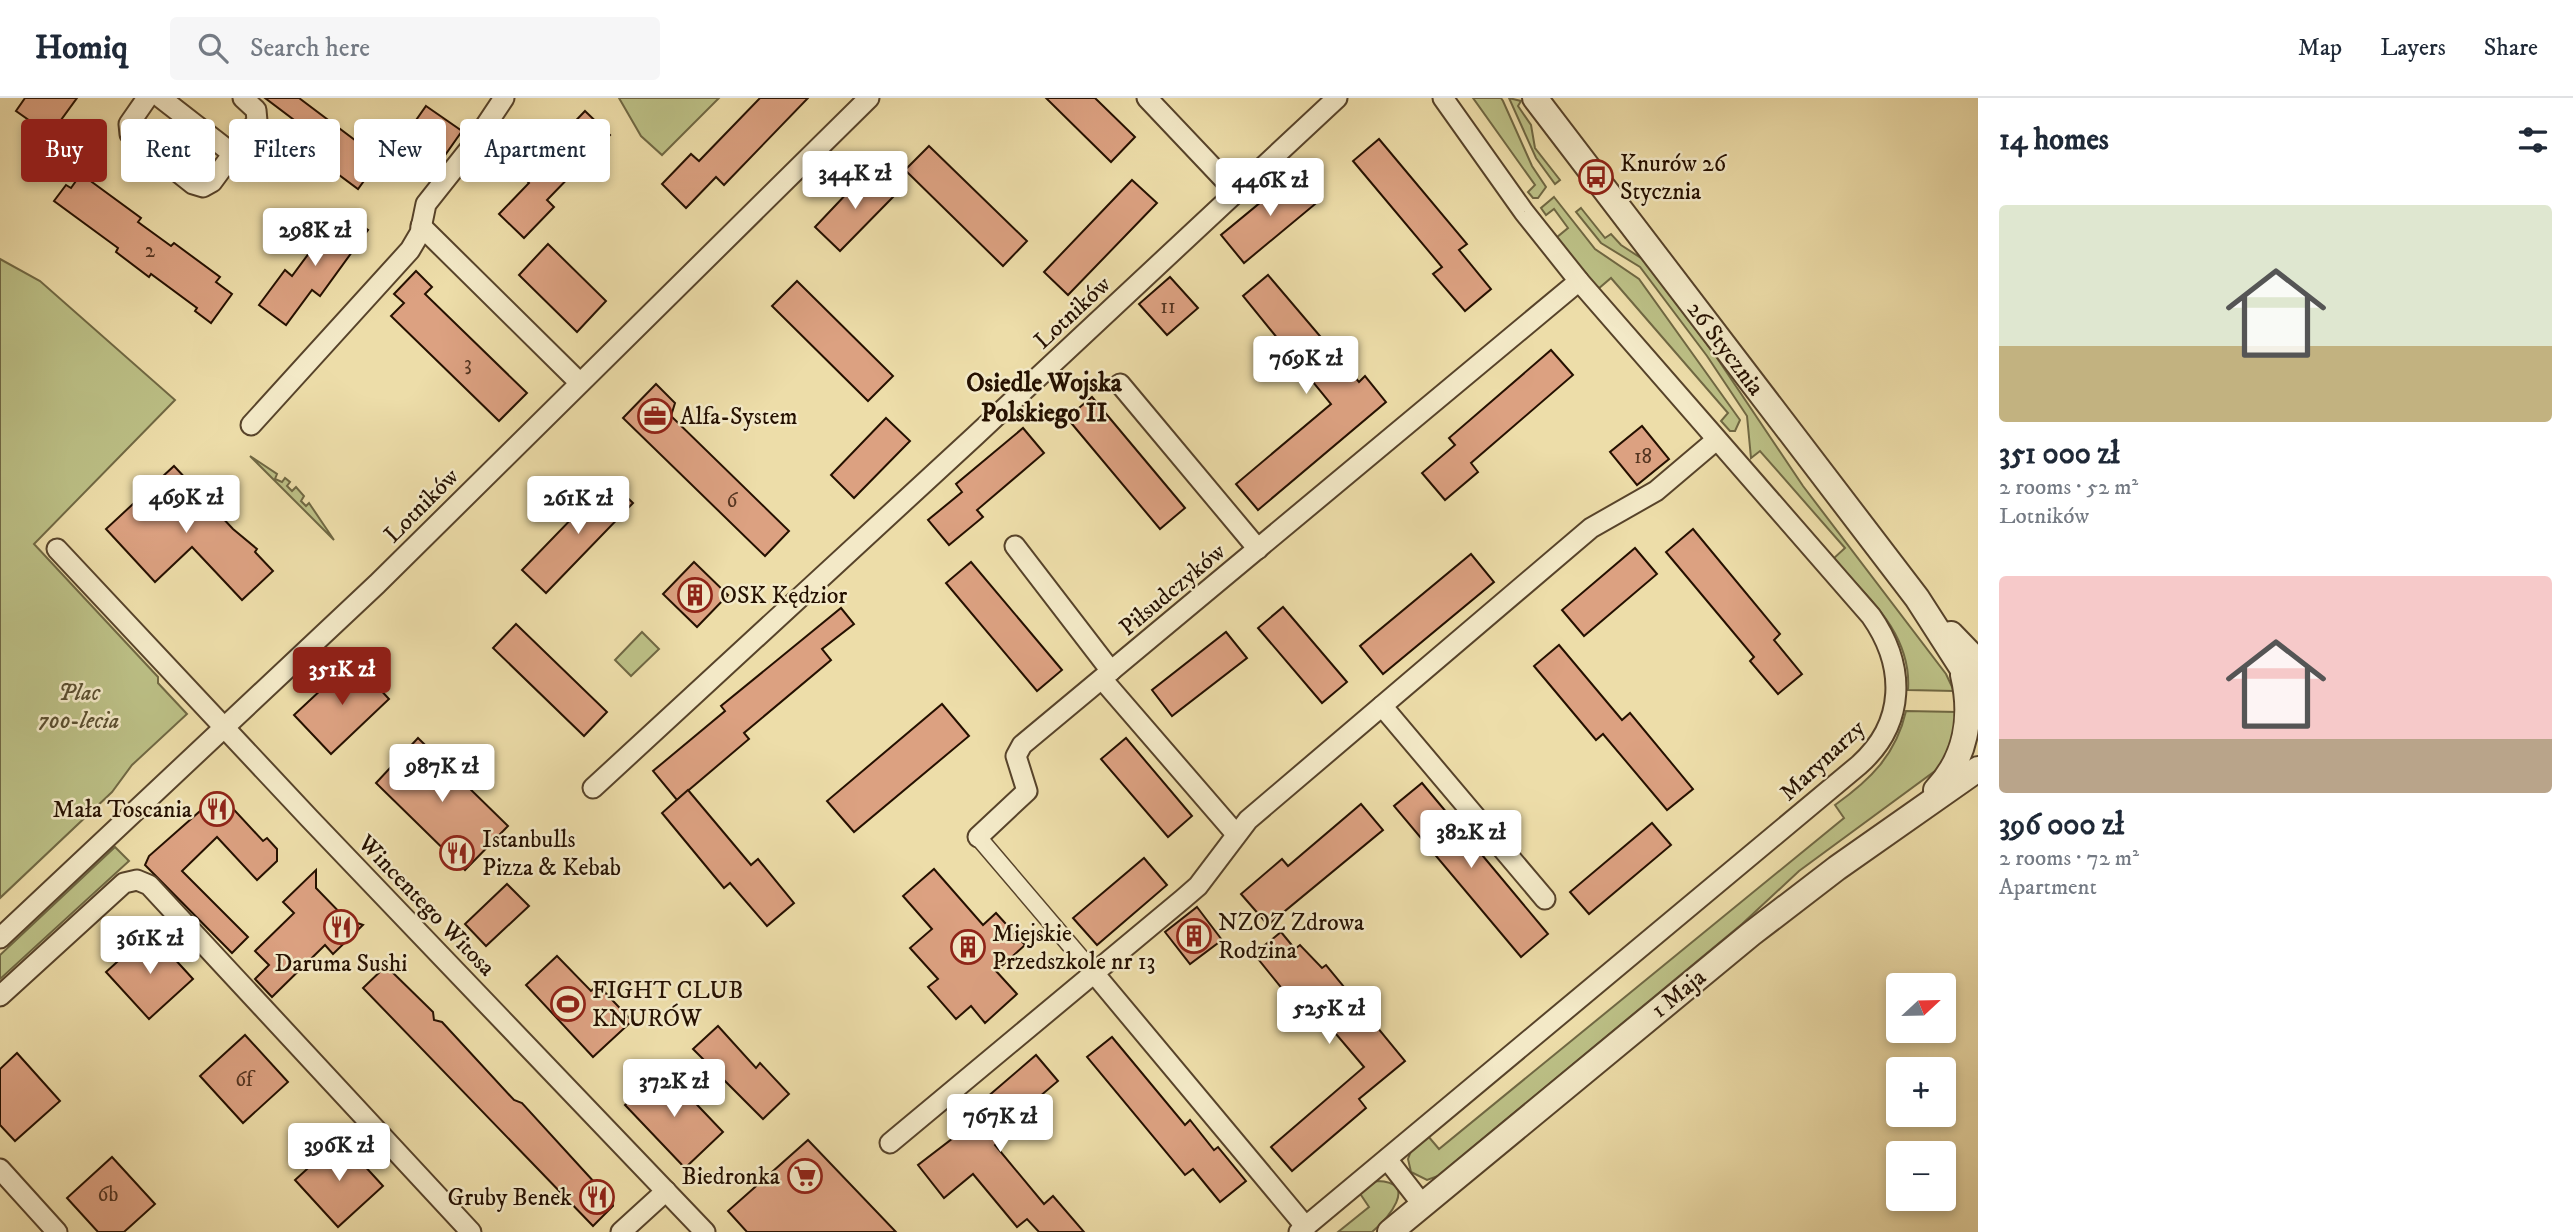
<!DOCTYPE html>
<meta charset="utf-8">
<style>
:root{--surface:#fff;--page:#f6f6f7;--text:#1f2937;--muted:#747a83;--line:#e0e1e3;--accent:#8f2418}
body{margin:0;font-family:"IM FELL DW Pica",serif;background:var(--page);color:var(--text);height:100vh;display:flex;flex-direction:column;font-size:26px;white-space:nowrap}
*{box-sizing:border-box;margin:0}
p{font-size:23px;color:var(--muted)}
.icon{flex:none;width:38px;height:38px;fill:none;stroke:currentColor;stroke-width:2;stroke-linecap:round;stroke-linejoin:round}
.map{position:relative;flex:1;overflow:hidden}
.panel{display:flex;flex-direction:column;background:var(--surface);width:595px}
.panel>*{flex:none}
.top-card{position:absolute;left:21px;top:21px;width:665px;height:63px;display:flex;gap:14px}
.needle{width:46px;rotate:68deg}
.buttons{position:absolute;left:1886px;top:875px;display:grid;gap:14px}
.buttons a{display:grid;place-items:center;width:70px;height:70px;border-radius:7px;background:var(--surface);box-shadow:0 4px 10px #0003;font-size:35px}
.price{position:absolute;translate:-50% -60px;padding:0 16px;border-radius:7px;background:#fff;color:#222;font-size:23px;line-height:46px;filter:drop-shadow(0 2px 4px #0008)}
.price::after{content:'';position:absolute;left:50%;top:42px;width:21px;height:16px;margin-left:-10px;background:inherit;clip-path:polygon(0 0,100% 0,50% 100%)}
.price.selected{background:var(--accent);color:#fff}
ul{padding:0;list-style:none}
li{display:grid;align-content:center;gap:14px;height:371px;padding:0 21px}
li span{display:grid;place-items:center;height:217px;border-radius:7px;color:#555}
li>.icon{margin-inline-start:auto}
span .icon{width:126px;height:126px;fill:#fffc;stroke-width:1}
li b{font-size:30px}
h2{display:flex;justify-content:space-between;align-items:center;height:84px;padding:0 21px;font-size:30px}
.tag{padding:0 24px;border-radius:7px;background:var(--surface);box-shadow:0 4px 10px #0003;font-size:24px;line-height:63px}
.tag.selected{background:var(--accent);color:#fff}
header{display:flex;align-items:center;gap:42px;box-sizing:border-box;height:98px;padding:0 35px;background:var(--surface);border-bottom:2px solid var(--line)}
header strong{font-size:33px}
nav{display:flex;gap:38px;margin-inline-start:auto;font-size:24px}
.search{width:490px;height:63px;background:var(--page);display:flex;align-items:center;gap:18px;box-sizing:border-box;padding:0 24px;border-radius:7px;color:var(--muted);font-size:26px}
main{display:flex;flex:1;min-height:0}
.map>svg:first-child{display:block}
.green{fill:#bcc086;stroke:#706843;stroke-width:2}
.building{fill:#dca181;stroke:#251000;stroke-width:2}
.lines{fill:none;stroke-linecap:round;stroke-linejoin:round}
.pedestrian-casing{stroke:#57432a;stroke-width:19}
.minor-casing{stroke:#57432a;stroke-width:23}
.tertiary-casing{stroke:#57432a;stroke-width:28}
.pedestrian{stroke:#f3e9c7;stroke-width:16}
.minor{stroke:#f3e9c7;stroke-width:19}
.tertiary{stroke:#f3e9c7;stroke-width:24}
.labels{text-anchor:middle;stroke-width:5;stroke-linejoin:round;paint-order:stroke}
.number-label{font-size:21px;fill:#533420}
.poi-label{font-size:24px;fill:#251000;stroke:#f3e9c7;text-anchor:start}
.street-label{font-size:24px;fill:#251000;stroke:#f3e9c7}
.park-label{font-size:24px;font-style:italic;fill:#5a4e2f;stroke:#f3e9c7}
.neighbourhood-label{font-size:26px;font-weight:bold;fill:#251000;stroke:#f3e9c7}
</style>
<header>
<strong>Homiq</strong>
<div class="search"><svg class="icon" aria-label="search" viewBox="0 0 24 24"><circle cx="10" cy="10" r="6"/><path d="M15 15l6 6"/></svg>Search here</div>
<nav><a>Map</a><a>Layers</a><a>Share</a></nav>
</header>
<main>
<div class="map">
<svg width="1978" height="1134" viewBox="0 0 1978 1134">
<rect width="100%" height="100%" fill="#eddda9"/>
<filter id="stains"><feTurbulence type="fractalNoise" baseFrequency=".00286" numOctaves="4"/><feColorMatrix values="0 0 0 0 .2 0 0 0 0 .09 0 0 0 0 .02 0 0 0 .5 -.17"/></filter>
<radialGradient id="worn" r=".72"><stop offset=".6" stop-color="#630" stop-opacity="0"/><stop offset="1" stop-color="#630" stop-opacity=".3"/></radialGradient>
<!-- green -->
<g class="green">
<path d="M 619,0 L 719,0 L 662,57 L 641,38 Z"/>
<path d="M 1473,0 L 1501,0 L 1503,3 L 1532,68 L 1546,89 L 1538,100 L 1533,100 L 1528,94 L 1535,87 Z"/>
<path d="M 1509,0 L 1521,3 L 1518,8 L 1531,27 L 1535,50 L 1560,82 L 1555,86 L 1536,60 Z"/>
<path d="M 1554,99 L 1595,151 L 1639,181 L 1740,322 L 1735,333 L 1730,333 L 1721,323 L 1728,315 L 1611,180 L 1598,191 L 1556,140 L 1568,130 L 1554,111 L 1546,117 L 1541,110 Z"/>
<path d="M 1581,110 L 1605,140 L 1611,136 L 1621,147 L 1644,162 L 1715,257 L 1803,388 L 1946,576 L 1954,593 L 1908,592 C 1912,536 1868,499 1833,461 L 1845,450 L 1760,353 L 1751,360 L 1747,318 L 1707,258 L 1640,169 L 1601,145 L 1576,114 Z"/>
<path d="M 0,161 L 40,183 L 175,302 L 34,446 L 158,579 L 158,585 L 187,616 L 132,667 L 112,694 L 0,800 Z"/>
<path d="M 250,358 L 277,376 L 275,381 L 282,384 L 285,380 L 290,384 L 287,388 L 292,393 L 296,389 L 304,398 L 301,403 L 306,408 L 309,405 L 334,442 Z"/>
<path d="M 642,534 L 659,551 L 631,578 L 615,562 Z"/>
<path d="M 1906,613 L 1957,614 L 1953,644 L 1939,670 L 1799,773 L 1742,826 L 1438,1078 L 1427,1082 L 1411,1074 L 1408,1061 L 1411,1053 L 1428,1038 L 1439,1051 L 1844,720 L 1835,707 C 1870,682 1896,657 1906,613 Z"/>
<path d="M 115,749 L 129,763 L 0,881 L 0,857 Z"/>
<path d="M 1377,1083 C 1421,1084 1386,1122 1372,1134 L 1338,1134 L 1369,1109 L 1359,1094 Z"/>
</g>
<!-- building -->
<g class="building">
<path d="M 25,0 L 77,0 L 50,37 L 16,13 Z"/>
<path d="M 265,0 L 299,0 L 380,61 L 358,91 L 292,42 L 302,28 Z"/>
<path d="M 760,0 L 808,0 L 724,87 L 716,79 L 686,110 L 662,86 L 691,56 L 699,63 Z"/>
<path d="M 1046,0 L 1095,0 L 1135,39 L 1111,64 Z"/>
<path d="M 426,8 L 462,33 L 436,70 L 400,45 Z"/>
<path d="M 585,13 L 610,37 L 547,102 L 554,109 L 524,140 L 499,116 L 529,85 L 523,78 Z"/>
<path d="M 1379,41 L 1467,146 L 1459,152 L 1491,191 L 1465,213 L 1433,176 L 1442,169 L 1353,63 Z"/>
<path d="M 929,48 L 1027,143 L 1003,168 L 905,72 Z"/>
<path d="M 869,72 L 895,97 L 840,153 L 815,129 Z"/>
<path d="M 1296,75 L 1320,102 L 1244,165 L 1221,137 Z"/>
<path d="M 81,76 L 141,120 L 138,124 L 171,148 L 174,145 L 220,179 L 216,184 L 232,196 L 211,225 L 195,213 L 197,210 L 151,176 L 149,179 L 116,154 L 118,150 L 54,103 L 66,87 L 71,90 Z"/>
<path d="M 1132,82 L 1157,105 L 1068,197 L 1044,174 Z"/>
<path d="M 341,112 L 368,132 L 320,198 L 312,192 L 286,227 L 259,207 L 285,172 L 292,178 Z"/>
<path d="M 548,146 L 606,203 L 577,234 L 519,177 Z"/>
<path d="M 416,173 L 432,189 L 425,196 L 527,295 L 499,323 L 391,218 L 404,205 L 394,196 Z"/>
<path d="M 1268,177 L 1359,284 L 1365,278 L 1386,304 L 1258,412 L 1236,386 L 1331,306 L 1243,198 Z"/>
<path d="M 1170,179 L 1198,210 L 1167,237 L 1139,206 Z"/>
<path d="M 797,183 L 893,278 L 868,303 L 772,208 Z"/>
<path d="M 1551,252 L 1573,277 L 1471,365 L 1478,374 L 1445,402 L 1422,375 L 1455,347 L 1449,340 Z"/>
<path d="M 656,286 L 675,305 L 671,318 L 789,433 L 765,458 L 623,320 Z"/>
<path d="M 1092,299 L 1185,410 L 1160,431 L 1067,320 Z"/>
<path d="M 886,320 L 910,343 L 854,400 L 831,377 Z"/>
<path d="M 1642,328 L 1669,361 L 1637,387 L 1610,354 Z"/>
<path d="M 1023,330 L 1044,355 L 977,412 L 983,419 L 949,447 L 928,422 L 962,394 L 956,386 Z"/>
<path d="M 174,368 L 233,431 L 257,451 L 255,454 L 273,473 L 242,502 L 192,449 L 155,484 L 106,431 Z"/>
<path d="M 609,382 L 633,405 L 546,495 L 522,472 Z"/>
<path d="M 1693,431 L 1780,536 L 1774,542 L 1802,576 L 1778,596 L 1750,563 L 1754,559 L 1666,454 Z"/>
<path d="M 1635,450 L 1657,476 L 1584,538 L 1562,512 Z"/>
<path d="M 1471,456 L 1494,484 L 1383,576 L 1360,548 Z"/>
<path d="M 694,464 L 728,497 L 697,529 L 663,496 Z"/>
<path d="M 971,464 L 1062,572 L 1037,593 L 946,485 Z"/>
<path d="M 1283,509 L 1347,584 L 1322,605 L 1258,530 Z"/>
<path d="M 841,510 L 854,526 L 822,551 L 831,562 L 744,635 L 749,641 L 677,702 L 653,673 L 725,613 L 721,608 Z"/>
<path d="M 516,526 L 607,614 L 584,638 L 493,550 Z"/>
<path d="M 1226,534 L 1247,560 L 1172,618 L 1152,592 Z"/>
<path d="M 1559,547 L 1622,622 L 1630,615 L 1693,691 L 1667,712 L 1603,636 L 1596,642 L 1534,568 Z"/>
<path d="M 353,562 L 389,601 L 331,656 L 294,617 Z"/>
<path d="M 942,606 L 969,638 L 854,734 L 827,703 Z"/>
<path d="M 418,640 L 508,728 L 465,772 L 376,685 Z"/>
<path d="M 1126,640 L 1192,718 L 1168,739 L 1101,661 Z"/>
<path d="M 1422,685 L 1548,836 L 1521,859 L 1394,708 Z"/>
<path d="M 688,692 L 751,767 L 758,761 L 794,805 L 767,828 L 730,785 L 724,790 L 662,715 Z"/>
<path d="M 216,699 L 226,703 L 263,743 L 267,740 L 277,751 L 277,763 L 257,782 L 217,739 L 182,773 L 248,839 L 232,855 L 145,767 L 149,758 Z"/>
<path d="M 1361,706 L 1383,732 L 1268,827 L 1241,796 L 1282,761 L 1288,768 Z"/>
<path d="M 1652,725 L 1671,747 L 1589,816 L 1570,794 Z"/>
<path d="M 1144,760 L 1167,787 L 1097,847 L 1073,820 Z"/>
<path d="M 934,771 L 983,827 L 996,815 L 1025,847 L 996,873 L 1017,896 L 985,925 L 971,908 L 956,921 L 928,889 L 938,881 L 910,850 L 932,831 L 903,798 Z"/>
<path d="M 316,772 L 316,790 L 346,821 L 363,827 L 333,856 L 325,847 L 272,899 L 255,881 L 269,867 L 255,853 L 294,815 L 283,804 Z"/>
<path d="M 507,786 L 529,808 L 486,848 L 465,826 Z"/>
<path d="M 1197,809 L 1222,842 L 1190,866 L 1165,834 Z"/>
<path d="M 150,834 L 193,881 L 149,921 L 106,874 Z"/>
<path d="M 1281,834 L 1295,851 L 1300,847 L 1322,870 L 1326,867 L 1405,963 L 1359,1001 L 1366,1010 L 1292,1073 L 1271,1049 L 1364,969 L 1297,890 L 1288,898 L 1254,856 Z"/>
<path d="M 557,858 L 591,893 L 598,887 L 632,923 L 593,959 L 526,887 Z"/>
<path d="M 386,868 L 433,914 L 434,922 L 442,924 L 514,1002 L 522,1005 L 606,1097 L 611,1098 L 613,1108 L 593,1128 L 363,890 Z"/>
<path d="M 718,928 L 756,970 L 760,965 L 789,996 L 763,1021 L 693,951 Z"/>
<path d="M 245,937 L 288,984 L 243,1025 L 200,978 Z"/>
<path d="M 1112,939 L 1185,1027 L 1190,1022 L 1214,1052 L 1218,1049 L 1246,1083 L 1220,1104 L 1193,1071 L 1185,1077 L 1087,959 Z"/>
<path d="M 17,955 L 60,1003 L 15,1043 L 0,1027 L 0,971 Z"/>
<path d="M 1036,957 L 1058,983 L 1006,1027 L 1011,1032 L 995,1047 L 1044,1106 L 1053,1098 L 1084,1134 L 1039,1134 L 1027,1121 L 1017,1129 L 973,1076 L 944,1100 L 918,1067 L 970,1027 L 964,1019 Z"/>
<path d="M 663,971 L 723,1034 L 685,1070 L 625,1007 Z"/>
<path d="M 340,1041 L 383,1088 L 338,1129 L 295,1082 Z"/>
<path d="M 808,1042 L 896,1134 L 747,1134 L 728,1113 Z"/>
<path d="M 112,1059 L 155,1106 L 124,1134 L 98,1134 L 67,1100 Z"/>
</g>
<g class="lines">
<!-- pedestrian casing -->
<g class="pedestrian-casing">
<path id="pedestrian" d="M 978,739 L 1093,874"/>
</g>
<!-- minor casing -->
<g class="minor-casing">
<g id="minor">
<path d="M 147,0 L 129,26 L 130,36 L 193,86 L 203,89 L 212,84 L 257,23 L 256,12 L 243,0"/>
<path d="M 161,0 L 233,56"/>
<path d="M 1147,0 L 1236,94"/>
<path d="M 421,128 L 580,285"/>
<path d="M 1120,286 L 1258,451"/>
<path d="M 251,327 L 410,152 L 420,135 L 426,106 L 472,48 L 504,0"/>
<path d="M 1015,448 L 1111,573"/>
<path d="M 57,451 L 310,721 L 705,1134"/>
<path d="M 1102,581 L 1236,736"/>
<path d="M 1382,608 L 1545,801"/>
<path d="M 593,690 L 975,338 L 1337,0"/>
<path d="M 978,739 L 1027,693 L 1016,658 L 1022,647 L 1579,183"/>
<path d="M 0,840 L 377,486 L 869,0"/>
<path d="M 1093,874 L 1306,1129"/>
<path d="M 0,898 L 124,785 L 137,782 L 149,787 L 471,1134"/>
<path d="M 890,1045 L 1183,801 L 1198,788 L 1248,722 L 1591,430 L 1656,393 L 1715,343"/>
<path d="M 1387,1061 L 1422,1106"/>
<path d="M 0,1071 L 57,1134"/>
<path d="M 621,1134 L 666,1093"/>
<path d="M 1299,1134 L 1859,667 C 1906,625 1906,568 1871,518 L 1579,183 L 1524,114 L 1443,0"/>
</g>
</g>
<!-- tertiary casing -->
<g class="tertiary-casing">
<g id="tertiary">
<path d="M 1535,0 L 1917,500 L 1978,595"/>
<path d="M 1951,536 L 1978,564"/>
<path d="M 1936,692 C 1966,660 1973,619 1963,577"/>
<path d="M 1390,1134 L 1751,836 L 1837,770 L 1978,671"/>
</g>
</g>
<!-- pedestrian -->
<use href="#pedestrian" class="pedestrian"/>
<!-- minor -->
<use href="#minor" class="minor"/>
<!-- tertiary -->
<use href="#tertiary" class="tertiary"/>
</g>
<!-- icons -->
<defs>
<g id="bus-ring" transform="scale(1.75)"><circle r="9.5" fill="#f3e9c7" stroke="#8f2418" stroke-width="1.5"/><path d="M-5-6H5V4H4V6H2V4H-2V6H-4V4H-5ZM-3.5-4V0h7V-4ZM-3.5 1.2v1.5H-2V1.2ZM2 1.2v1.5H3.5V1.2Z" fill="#8f2418"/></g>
<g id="office-ring" transform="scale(1.75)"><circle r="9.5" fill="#f3e9c7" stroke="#8f2418" stroke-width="1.5"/><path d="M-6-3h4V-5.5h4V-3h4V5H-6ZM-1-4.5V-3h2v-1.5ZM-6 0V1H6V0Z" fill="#8f2418"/></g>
<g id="building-ring" transform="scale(1.75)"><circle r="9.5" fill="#f3e9c7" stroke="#8f2418" stroke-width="1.5"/><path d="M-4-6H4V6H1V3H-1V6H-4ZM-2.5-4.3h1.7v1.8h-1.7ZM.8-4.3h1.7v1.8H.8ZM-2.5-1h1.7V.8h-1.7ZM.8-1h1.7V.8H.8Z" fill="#8f2418"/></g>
<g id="restaurant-ring" transform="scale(1.75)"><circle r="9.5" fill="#f3e9c7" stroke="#8f2418" stroke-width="1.5"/><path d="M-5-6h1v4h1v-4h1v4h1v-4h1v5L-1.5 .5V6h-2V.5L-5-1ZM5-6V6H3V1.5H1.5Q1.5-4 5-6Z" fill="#8f2418"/></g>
<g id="stadium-ring" transform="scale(1.75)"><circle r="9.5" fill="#f3e9c7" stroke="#8f2418" stroke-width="1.5"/><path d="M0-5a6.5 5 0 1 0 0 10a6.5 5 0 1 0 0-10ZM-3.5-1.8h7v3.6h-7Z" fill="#8f2418"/></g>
<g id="supermarket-ring" transform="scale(1.75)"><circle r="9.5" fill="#f3e9c7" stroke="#8f2418" stroke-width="1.5"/><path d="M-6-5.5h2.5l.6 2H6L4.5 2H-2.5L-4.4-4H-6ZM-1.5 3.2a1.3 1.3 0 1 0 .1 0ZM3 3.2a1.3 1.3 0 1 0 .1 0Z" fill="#8f2418"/></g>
</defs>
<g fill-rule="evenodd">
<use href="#bus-ring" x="1596" y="79"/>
<use href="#office-ring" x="655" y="318"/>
<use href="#building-ring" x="695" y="497"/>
<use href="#restaurant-ring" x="217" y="711"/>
<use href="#restaurant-ring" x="457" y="755"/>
<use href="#restaurant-ring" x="341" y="829"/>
<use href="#building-ring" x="1194" y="838"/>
<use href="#building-ring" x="968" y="849"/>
<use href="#stadium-ring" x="568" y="906"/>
<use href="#supermarket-ring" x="805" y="1078"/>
<use href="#restaurant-ring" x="597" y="1099"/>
</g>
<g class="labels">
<!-- number labels -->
<g class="number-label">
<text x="150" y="159">2</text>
<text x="1168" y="215">11</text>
<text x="468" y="272">3</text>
<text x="1643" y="365">18</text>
<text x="732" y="409">6</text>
<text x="244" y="988">6f</text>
<text x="108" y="1103">6b</text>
</g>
<!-- poi labels -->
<g class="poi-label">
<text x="1620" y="73">Knurów 26<tspan x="1620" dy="28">Stycznia</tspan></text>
<text x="680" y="326">Alfa-System</text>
<text x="720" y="505">OSK Kędzior</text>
<text x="192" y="719" text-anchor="end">Mała Toscania</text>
<text x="482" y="749">Istanbulls<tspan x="482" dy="28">Pizza &amp; Kebab</tspan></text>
<text x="1218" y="832">NZOZ Zdrowa<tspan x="1218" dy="28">Rodzina</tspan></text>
<text x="992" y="843">Miejskie<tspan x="992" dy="28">Przedszkole nr 13</tspan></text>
<text x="341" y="873" text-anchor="middle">Daruma Sushi</text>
<text x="592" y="900">FIGHT CLUB<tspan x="592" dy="28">KNURÓW</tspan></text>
<text x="780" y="1086" text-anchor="end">Biedronka</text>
<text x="572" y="1107" text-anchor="end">Gruby Benek</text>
</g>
<!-- street labels -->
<g class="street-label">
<text transform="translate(1072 214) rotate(-43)" y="8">Lotników</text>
<text transform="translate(1726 250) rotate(53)" y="8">26 Stycznia</text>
<text transform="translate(421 407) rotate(-45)" y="8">Lotników</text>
<text transform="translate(1172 491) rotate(-40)" y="8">Piłsudczyków</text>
<text transform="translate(1822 662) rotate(-43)" y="8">Marynarzy</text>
<text transform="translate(427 807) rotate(46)" y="8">Wincentego Witosa</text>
<text transform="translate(1678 895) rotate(-39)" y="8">1 Maja</text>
</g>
<!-- park labels -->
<g class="park-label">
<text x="79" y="602">Plac<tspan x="79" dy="28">700-lecia</tspan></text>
</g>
<!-- neighbourhood labels -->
<g class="neighbourhood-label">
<text x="1044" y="293">Osiedle Wojska<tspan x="1044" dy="30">Polskiego II</tspan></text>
</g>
</g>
<rect width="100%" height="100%" filter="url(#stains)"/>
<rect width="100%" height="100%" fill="url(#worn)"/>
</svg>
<div class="buttons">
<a><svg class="needle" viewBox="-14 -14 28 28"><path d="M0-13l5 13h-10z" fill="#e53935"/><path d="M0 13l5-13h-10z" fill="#747a83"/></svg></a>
<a>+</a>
<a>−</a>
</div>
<b class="price" style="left:855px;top:113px">344K zł</b>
<b class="price" style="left:1270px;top:120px">446K zł</b>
<b class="price" style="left:315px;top:170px">298K zł</b>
<b class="price" style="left:1306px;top:298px">769K zł</b>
<b class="price" style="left:186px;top:437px">469K zł</b>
<b class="price" style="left:578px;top:438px">261K zł</b>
<b class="price selected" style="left:342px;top:609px">351K zł</b>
<b class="price" style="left:442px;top:706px">987K zł</b>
<b class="price" style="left:1471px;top:772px">382K zł</b>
<b class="price" style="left:150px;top:878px">361K zł</b>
<b class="price" style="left:1329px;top:948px">525K zł</b>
<b class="price" style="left:674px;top:1021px">372K zł</b>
<b class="price" style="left:1000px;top:1056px">767K zł</b>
<b class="price" style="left:339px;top:1085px">396K zł</b>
<div class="top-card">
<a class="tag selected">Buy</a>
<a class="tag">Rent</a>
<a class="tag">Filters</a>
<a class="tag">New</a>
<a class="tag">Apartment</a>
</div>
</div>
<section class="panel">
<h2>14 homes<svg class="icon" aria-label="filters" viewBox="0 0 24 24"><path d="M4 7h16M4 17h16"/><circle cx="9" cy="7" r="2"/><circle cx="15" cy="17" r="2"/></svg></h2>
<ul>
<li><span style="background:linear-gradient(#dfe7d0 65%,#c2b280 0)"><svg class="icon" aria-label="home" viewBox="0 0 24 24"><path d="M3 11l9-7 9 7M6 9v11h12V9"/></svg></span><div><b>351 000 zł</b><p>2 rooms · 52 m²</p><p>Lotników</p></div></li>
<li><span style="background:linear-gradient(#f6c9c9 75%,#b9a48a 0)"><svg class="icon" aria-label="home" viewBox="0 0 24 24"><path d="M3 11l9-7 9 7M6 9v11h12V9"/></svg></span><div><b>396 000 zł</b><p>2 rooms · 72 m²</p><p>Apartment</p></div></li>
</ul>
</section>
</main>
